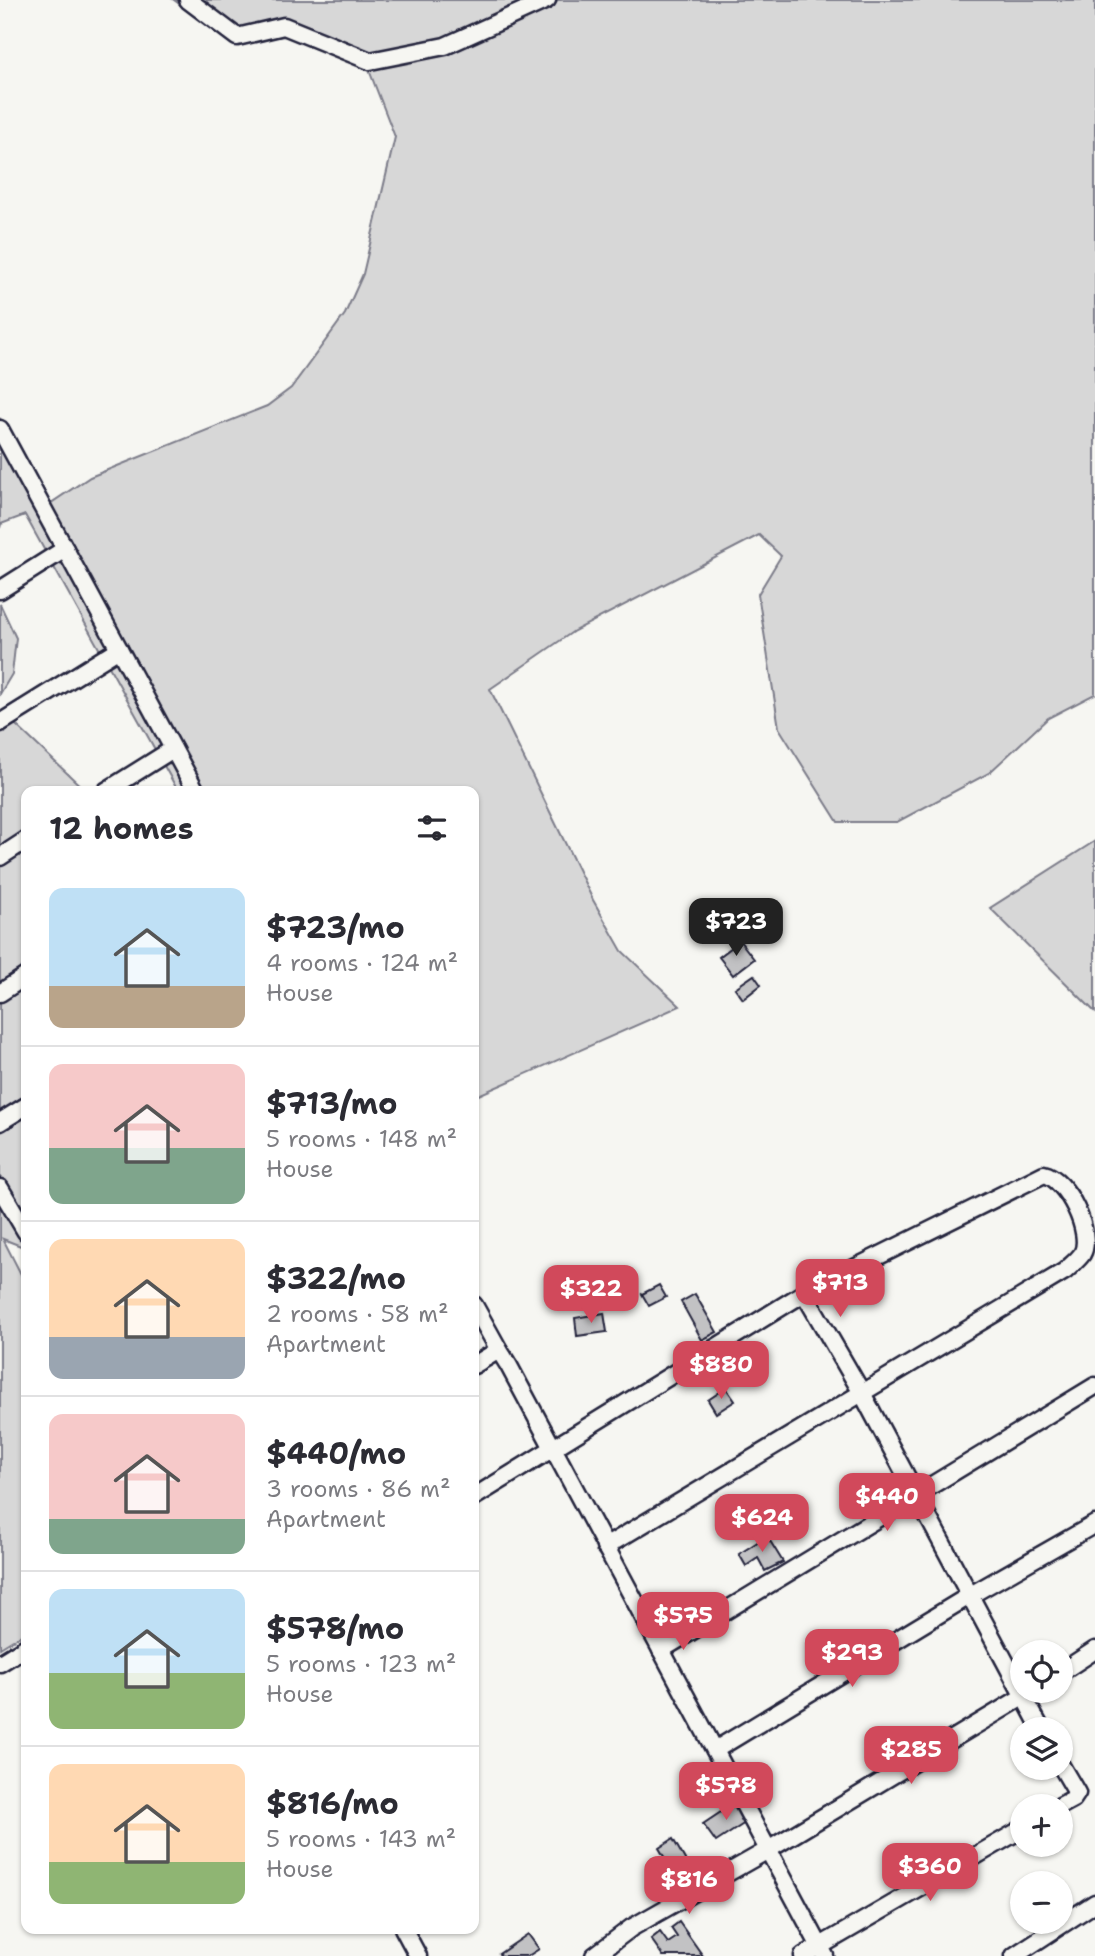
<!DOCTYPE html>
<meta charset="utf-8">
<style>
:root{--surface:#fff;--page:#f7f7f7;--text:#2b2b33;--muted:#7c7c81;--line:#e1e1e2;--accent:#d1495b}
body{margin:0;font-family:"Shantell Sans",sans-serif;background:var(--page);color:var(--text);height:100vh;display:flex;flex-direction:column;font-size:26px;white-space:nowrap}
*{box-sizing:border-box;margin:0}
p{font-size:23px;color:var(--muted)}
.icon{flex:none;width:38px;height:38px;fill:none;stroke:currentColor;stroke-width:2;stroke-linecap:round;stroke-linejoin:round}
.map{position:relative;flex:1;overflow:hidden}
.sheet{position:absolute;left:21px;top:786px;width:458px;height:1148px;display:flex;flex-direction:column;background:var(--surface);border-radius:14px;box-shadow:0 2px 5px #0004}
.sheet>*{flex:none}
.fabs{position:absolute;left:1010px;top:1640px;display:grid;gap:14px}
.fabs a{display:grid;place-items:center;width:63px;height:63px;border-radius:50%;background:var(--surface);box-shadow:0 2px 5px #0004;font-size:35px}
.price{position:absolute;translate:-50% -60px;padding:0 16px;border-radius:14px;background:var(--accent);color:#fff;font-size:23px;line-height:46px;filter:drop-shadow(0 2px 4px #0008)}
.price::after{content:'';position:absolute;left:50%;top:42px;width:21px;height:16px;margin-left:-10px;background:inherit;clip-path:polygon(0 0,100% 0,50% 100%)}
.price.on{background:#222;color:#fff}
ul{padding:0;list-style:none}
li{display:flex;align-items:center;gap:21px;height:175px;padding:0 28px}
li+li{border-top:2px solid var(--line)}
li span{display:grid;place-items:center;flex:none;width:196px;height:140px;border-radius:14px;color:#555}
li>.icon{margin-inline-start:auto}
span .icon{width:84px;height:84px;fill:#fffc;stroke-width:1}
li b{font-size:30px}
h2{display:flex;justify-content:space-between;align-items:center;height:84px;padding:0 28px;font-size:30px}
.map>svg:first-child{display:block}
.green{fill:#d7d7d7;stroke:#7c7c89;stroke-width:2}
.building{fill:#c2c2c4;stroke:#22223b;stroke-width:2}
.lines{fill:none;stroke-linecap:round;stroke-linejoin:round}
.street-casing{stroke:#22223b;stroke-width:21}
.street{stroke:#f6f6f2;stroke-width:16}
</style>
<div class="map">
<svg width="1095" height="1956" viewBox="0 0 1095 1956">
<rect width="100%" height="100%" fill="#f6f6f2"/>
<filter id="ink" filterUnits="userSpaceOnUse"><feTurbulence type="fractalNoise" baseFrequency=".0143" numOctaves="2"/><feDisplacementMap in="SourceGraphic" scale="14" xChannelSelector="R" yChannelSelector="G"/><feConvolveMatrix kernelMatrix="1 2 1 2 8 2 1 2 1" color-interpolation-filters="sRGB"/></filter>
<g filter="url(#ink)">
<!-- green -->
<g class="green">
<path d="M 174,0 L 1095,0 L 1095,694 L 1048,718 L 989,773 L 897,822 L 838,822 L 779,728 L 758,594 L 781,556 L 759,535 L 574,631 L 490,689 L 593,900 L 622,951 L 680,1006 L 474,1097 L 474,791 L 178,791 L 25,515 L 1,524 L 0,528 L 0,418 L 33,482 L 48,505 L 90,477 L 267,406 L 291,388 L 345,314 L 363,274 L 395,137 L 369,70 L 283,35 L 236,46 Z"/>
<path d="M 0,604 L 16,638 L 12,674 L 0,694 Z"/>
<path d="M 0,710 L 86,791 L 26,791 L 26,1248 L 3,1239 L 26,1284 L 26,1632 L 0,1648 Z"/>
<path d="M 1095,841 L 1095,1012 L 990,908 Z"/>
</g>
<!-- building -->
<g class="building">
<path d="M 740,941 L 754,959 L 733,975 L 719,957 Z"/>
<path d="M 754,975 L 761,985 L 743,999 L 735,988 Z"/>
<path d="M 659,1285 L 666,1297 L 649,1306 L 642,1294 Z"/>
<path d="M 695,1294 L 717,1332 L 702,1340 L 681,1302 Z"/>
<path d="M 604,1313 L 607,1332 L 577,1336 L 575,1318 Z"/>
<path d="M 726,1388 L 735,1401 L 716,1413 L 708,1400 Z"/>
<path d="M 767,1536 L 783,1562 L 765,1571 L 758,1558 L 746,1566 L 739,1554 Z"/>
<path d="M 736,1802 L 748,1821 L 716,1842 L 703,1824 Z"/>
<path d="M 673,1839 L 691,1870 L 677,1879 L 659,1848 Z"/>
<path d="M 679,1922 L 703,1956 L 663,1956 L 651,1939 L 660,1932 L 668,1943 L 677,1937 L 671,1928 Z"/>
<path d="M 528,1934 L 539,1949 L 528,1956 L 501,1956 L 499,1954 Z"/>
</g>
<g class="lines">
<!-- street casing -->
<g class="street-casing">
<g id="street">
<path d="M 188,0 L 237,37 L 284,26 L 370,61 L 445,46 L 547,0"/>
<path d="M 0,429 L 196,791"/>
<path d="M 0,590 L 65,549"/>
<path d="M 0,723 L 119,649"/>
<path d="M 106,791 L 173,749"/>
<path d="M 0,857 L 26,840"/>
<path d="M 0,993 L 26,976"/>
<path d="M 0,1122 L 26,1106"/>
<path d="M 0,1188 L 26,1232"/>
<path d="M 474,1305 L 499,1350"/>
<path d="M 474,1365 L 499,1350 L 509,1366 L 825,1956"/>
<path d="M 474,1497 L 804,1293 L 862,1393 L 1041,1729"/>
<path d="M 605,1547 L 1065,1271 C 1070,1266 1078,1260 1082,1254 C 1094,1234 1066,1178 1044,1174 L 804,1293"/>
<path d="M 661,1650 L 1095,1386"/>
<path d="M 0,1663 L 26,1647"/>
<path d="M 1060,1673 L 1095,1650"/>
<path d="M 715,1750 L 969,1596 L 1095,1524"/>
<path d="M 1060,1764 L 1077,1793 L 1073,1799 L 1060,1806"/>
<path d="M 403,1928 L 418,1956"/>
<path d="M 594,1956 L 631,1928 L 768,1850 L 1034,1690"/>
<path d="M 803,1956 L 1022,1829"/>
<path d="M 1014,1956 L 1095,1903"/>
</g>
</g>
<!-- street -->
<use href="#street" class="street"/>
</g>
</g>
</svg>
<div class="fabs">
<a><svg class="icon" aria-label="locate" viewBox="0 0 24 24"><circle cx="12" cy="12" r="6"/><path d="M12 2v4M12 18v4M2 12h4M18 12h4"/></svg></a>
<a><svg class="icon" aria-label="layers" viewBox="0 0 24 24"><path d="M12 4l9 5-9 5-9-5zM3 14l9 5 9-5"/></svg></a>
<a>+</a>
<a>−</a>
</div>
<b class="price on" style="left:736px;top:958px">$723</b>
<b class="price" style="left:840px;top:1319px">$713</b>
<b class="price" style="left:591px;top:1325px">$322</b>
<b class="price" style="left:721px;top:1401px">$880</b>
<b class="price" style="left:887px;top:1533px">$440</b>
<b class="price" style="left:762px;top:1554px">$624</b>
<b class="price" style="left:683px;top:1652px">$575</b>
<b class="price" style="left:852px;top:1689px">$293</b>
<b class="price" style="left:911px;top:1786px">$285</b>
<b class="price" style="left:726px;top:1822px">$578</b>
<b class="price" style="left:930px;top:1903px">$360</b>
<b class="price" style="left:689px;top:1916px">$816</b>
<section class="sheet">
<h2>12 homes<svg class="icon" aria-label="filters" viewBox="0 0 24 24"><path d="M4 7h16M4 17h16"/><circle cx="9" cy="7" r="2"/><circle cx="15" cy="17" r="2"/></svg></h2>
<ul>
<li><span style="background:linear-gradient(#bfe0f5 70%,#b9a48a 0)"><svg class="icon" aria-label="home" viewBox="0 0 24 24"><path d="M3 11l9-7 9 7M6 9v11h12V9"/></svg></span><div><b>$723/mo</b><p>4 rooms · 124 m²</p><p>House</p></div></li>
<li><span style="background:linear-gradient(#f6c9c9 60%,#7fa58c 0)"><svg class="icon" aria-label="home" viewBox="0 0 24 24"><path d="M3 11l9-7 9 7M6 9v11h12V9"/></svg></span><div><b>$713/mo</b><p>5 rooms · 148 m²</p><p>House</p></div></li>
<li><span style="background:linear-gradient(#ffd9b3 70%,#9aa5b1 0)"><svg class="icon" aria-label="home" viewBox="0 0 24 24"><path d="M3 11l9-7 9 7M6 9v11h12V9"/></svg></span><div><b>$322/mo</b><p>2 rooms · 58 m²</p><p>Apartment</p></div></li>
<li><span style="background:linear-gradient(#f6c9c9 75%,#7fa58c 0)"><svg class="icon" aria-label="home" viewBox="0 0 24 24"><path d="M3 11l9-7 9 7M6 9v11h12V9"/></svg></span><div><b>$440/mo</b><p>3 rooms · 86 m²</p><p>Apartment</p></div></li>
<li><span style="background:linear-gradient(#bfe0f5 60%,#8fb573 0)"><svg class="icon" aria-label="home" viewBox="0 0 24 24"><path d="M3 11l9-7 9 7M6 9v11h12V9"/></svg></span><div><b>$578/mo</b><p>5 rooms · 123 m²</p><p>House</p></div></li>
<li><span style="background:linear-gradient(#ffd9b3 70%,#8fb573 0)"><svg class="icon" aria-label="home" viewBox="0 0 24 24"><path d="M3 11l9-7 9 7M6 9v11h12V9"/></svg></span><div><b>$816/mo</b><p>5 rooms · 143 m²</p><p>House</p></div></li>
</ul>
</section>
</div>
